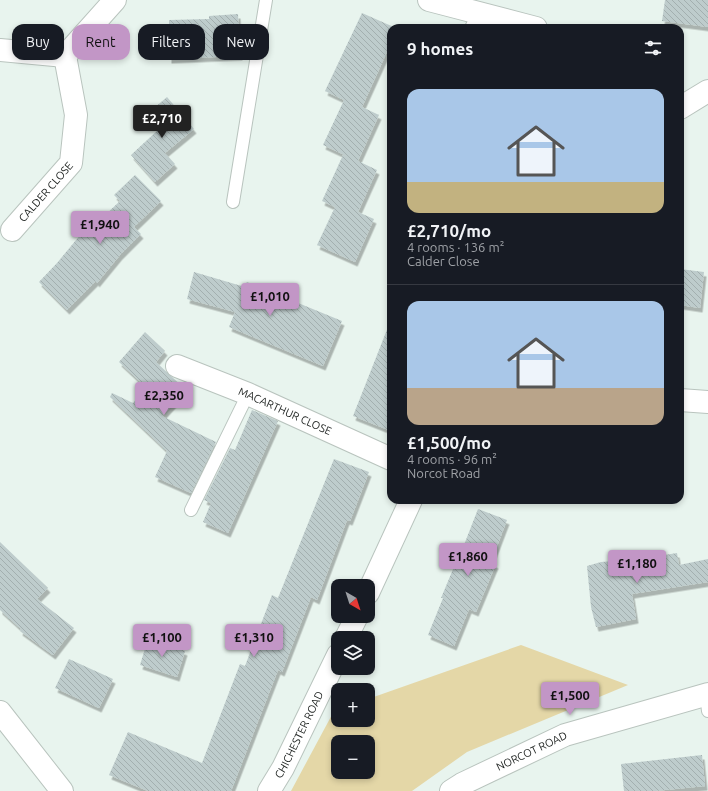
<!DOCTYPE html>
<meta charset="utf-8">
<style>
:root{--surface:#171b24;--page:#242831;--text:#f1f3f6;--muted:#9ea1a6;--line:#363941;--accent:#c296c6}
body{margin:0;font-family:Ubuntu,sans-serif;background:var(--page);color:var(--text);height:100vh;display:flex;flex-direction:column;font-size:15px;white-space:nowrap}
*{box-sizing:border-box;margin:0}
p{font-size:13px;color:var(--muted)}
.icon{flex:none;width:22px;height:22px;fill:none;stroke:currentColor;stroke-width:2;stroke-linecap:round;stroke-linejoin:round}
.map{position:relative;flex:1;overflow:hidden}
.details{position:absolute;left:387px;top:24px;width:297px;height:480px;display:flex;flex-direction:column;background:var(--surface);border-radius:12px;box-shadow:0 2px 6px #0003}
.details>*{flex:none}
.banner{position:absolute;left:12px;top:24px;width:315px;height:36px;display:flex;gap:8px}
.needle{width:26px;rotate:141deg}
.buttons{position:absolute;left:331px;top:579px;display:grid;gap:8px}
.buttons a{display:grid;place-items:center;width:44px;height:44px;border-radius:8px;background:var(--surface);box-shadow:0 2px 6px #0003;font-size:20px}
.price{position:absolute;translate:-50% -34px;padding:0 9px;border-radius:4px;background:var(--accent);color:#111;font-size:13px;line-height:26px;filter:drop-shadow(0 1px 2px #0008)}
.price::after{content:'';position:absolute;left:50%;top:24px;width:12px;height:9px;margin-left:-6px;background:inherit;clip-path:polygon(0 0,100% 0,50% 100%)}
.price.active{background:#222;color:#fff}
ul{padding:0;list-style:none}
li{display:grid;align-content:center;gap:8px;height:212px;padding:0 20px}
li+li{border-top:1px solid var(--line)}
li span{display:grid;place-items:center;height:124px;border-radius:12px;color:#555}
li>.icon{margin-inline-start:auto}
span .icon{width:72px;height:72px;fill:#fffc;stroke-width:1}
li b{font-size:17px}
h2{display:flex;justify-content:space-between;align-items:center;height:48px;padding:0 20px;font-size:17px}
.pill{padding:0 14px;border-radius:12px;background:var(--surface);box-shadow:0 2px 6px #0003;font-size:14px;line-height:36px}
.pill.active{background:var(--accent);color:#111}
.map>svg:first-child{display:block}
.grass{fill:#e4d7a7;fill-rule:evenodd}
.building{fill:url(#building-back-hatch);filter:url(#shadow)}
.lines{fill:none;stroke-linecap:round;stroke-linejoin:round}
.lane-casing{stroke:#b9c4be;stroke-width:14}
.street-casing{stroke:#b9c4be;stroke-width:24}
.secondary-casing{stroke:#b9c4be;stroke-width:24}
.lane{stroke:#fff;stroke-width:12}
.street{stroke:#fff;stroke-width:22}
.secondary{stroke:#fff;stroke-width:22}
.labels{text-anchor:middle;stroke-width:3;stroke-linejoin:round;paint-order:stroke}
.street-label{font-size:11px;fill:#1d211f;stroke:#fdfffe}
</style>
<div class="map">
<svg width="708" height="791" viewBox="0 0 708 791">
<defs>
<pattern id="building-back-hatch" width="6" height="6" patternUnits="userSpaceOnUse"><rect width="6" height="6" fill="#becccc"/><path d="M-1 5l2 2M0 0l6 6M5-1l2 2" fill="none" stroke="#a3afaf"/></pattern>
<filter id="shadow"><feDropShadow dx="2.5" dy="4.5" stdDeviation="0" flood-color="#0004"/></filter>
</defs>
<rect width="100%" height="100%" fill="#e8f4ee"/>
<!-- grass -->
<path class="grass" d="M 521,645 L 628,685 L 467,752 L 412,791 L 291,791 L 334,711 L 338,710 L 338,720 L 368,720 L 368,699 ZM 338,742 L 368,742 L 368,772 L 338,772 Z"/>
<!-- building -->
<g class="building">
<path d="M 665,0 L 708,0 L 708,27 L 662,21 Z"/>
<path d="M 362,13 L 396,28 L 391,28 L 391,43 L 362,107 L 379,115 L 358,161 L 377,170 L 358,212 L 374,219 L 355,262 L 317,245 L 335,207 L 322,201 L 343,155 L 349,157 L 323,145 L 344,100 L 325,91 Z"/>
<path d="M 238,14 L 240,56 L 169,59 L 169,20 L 209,19 L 209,16 Z"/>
<path d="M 167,97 L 194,129 L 165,153 L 175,164 L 155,182 L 131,155 L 159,129 L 147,114 Z"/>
<path d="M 135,175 L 161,201 L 134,227 L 141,234 L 120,255 L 97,283 L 96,281 L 67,310 L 39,282 L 57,263 L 81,234 L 83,236 L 120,201 L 114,195 Z"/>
<path d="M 680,269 L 704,272 L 700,308 L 680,305 Z"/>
<path d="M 194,272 L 245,287 L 247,282 L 342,321 L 323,366 L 229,327 L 235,312 L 187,299 Z"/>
<path d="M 390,322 L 391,322 L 391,431 L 353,416 Z"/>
<path d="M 145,332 L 165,351 L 156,362 L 186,390 L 162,416 L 216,442 L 191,493 L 155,477 L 167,451 L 110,397 L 112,393 L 133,403 L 147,388 L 119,362 Z"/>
<path d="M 252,410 L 278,421 L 228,533 L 203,522 L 211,503 L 204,500 L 230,448 L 235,450 Z"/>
<path d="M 334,459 L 369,472 L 350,521 L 347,520 L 317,600 L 311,597 L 282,672 L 278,670 L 231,791 L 148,791 L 109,775 L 128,732 L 202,763 L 240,664 L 245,666 L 272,595 L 278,598 Z"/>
<path d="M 478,509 L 507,520 L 491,562 L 496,564 L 476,612 L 469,609 L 454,646 L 428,635 L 443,598 L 441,598 L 461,550 L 462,550 Z"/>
<path d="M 0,542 L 48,588 L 37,599 L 74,628 L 53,655 L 20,631 L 21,629 L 0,610 Z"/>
<path d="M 677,553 L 679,565 L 708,559 L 708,582 L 632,594 L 636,619 L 596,627 L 591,607 L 587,566 L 601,562 L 614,561 L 614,563 Z"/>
<path d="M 148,639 L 185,651 L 177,677 L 140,665 Z"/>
<path d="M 69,659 L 113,679 L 99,708 L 55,688 Z"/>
<path d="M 702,755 L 705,786 L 655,791 L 624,791 L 621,764 Z"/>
</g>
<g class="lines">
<!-- lane casing -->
<g class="lane-casing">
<g id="lane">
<path d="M 471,28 L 478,14"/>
<path d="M 233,202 L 266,0"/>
<path d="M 191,510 L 248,394"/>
<path d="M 706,694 L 708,711"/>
</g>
</g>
<!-- street casing -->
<g class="street-casing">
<g id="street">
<path d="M 429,0 L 536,28"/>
<path d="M 0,50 L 65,56 L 115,0"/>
<path d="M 680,108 L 708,91"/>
<path id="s1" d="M 12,230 L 71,163 L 76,115 L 65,56"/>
<path id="s2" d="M 177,366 L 248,394 L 391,459"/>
<path d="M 680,400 L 708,402"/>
<path d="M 368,593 L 411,500"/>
<path d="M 346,638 L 357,616"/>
<path id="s3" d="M 269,791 L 283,768 L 338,655"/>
</g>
</g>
<!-- secondary casing -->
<g class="secondary-casing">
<g id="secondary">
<path d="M 0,712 L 62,791"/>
<path id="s4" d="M 451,791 L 462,784 L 565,735 L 708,694"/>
</g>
</g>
<!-- lane -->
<use href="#lane" class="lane"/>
<!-- street -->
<use href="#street" class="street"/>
<!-- secondary -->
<use href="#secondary" class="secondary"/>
</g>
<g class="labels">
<!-- street labels -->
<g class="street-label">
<text dy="4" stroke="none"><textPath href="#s1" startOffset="51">CALDER CLOSE</textPath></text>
<text dy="4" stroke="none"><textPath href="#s2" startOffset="117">MACARTHUR CLOSE</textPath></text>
<text dy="4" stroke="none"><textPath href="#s3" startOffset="64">CHICHESTER ROAD</textPath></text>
<text dy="4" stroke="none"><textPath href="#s4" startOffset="90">NORCOT ROAD</textPath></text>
</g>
</g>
</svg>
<div class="buttons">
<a><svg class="needle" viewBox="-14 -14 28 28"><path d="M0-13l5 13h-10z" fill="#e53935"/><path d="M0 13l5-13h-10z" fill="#9ea1a6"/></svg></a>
<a><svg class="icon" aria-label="layers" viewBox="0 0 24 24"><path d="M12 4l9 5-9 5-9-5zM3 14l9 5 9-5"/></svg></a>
<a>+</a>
<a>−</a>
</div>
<b class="price active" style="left:162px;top:139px">£2,710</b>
<b class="price" style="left:100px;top:245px">£1,940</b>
<b class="price" style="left:270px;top:317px">£1,010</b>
<b class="price" style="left:164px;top:416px">£2,350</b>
<b class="price" style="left:468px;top:577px">£1,860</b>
<b class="price" style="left:637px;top:584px">£1,180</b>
<b class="price" style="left:162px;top:658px">£1,100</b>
<b class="price" style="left:254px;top:658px">£1,310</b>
<b class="price" style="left:570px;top:716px">£1,500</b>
<div class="banner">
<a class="pill">Buy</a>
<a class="pill active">Rent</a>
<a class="pill">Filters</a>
<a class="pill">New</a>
</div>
<section class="details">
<h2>9 homes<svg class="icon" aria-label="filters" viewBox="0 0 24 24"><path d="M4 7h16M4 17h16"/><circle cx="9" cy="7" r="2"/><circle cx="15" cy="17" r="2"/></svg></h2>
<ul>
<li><span style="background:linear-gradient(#a9c7e8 75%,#c2b280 0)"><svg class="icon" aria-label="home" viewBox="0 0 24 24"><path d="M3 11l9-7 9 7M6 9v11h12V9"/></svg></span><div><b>£2,710/mo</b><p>4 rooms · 136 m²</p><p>Calder Close</p></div></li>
<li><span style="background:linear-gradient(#a9c7e8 70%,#b9a48a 0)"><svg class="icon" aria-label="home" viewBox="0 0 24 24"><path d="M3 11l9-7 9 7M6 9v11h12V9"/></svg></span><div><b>£1,500/mo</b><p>4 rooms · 96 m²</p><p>Norcot Road</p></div></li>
</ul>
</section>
</div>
